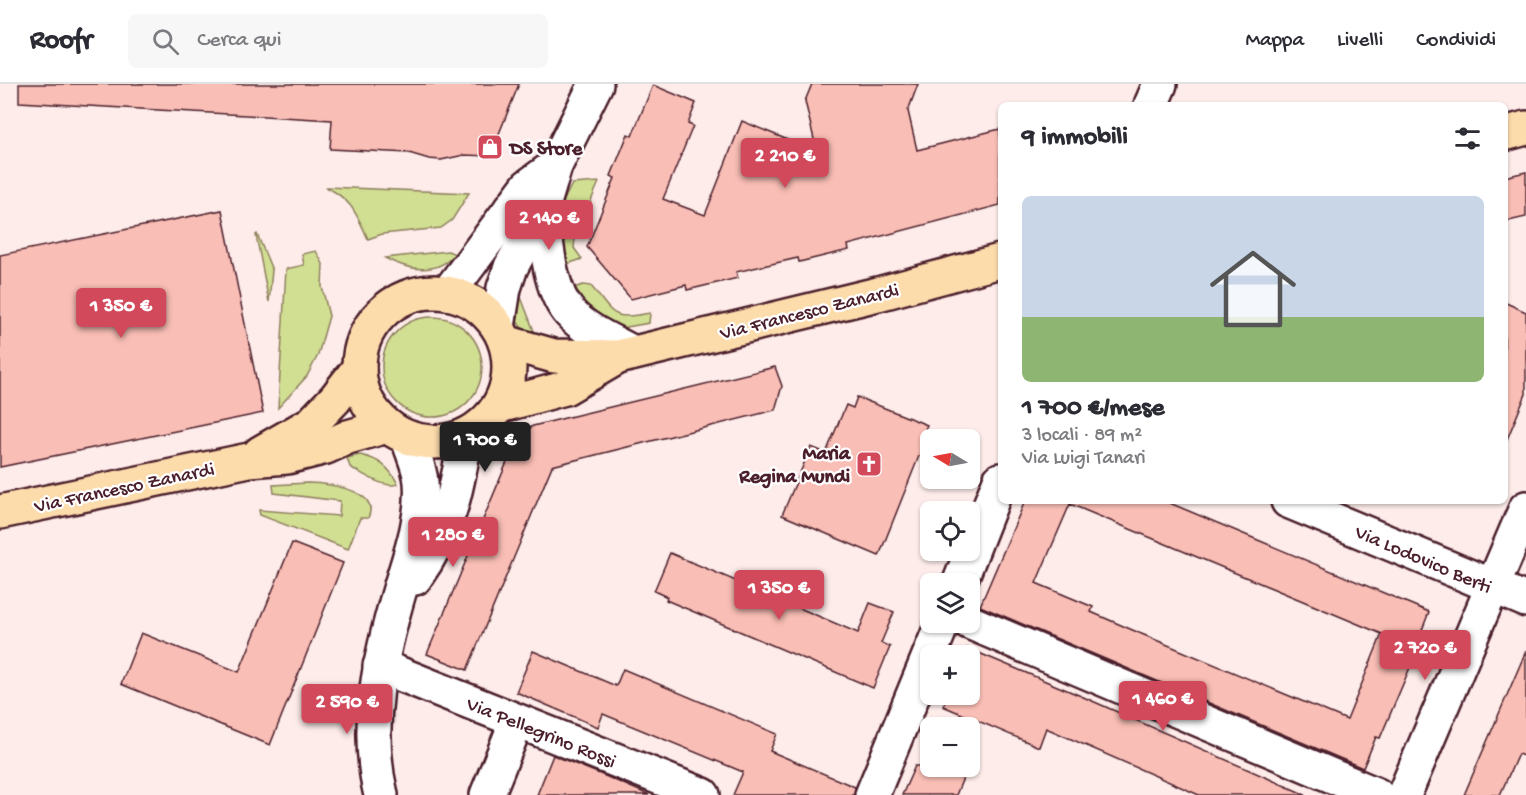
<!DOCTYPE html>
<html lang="it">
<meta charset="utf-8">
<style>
:root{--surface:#fff;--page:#f7f7f7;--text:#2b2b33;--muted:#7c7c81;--line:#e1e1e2;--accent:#d1495b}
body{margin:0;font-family:"Gochi Hand",sans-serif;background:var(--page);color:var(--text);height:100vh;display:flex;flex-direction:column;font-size:22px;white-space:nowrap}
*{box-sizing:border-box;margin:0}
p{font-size:20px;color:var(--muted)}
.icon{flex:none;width:33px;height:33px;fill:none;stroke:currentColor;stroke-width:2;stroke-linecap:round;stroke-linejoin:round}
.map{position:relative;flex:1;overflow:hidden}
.sheet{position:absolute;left:998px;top:18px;width:510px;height:402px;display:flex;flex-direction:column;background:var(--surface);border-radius:9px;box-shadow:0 2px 4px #0004}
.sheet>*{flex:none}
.needle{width:39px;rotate:280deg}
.buttons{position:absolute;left:920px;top:345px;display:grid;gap:12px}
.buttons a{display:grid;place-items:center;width:60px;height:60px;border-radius:9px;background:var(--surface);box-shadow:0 2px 4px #0004;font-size:30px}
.price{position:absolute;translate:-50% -51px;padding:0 14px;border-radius:6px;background:var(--accent);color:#fff;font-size:20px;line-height:39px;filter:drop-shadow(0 2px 3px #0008)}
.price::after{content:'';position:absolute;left:50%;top:36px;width:18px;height:14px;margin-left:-9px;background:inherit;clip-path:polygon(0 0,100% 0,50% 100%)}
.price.selected{background:#222;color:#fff}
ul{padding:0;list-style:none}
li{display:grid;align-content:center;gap:12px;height:318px;padding:0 24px}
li+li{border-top:2px solid var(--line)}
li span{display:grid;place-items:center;height:186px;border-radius:9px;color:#555}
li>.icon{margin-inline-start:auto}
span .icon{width:108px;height:108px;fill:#fffc;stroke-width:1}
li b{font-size:26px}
h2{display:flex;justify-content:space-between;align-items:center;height:72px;padding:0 24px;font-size:26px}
header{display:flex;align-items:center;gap:36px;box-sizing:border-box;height:84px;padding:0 30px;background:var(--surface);border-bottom:2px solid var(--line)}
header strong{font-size:28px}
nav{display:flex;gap:33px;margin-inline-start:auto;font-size:21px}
.search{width:420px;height:54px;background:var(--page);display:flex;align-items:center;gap:15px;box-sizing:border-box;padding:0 21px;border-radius:9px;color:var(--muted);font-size:22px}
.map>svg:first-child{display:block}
.green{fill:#d1df92;stroke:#8e7f5e;stroke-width:1.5}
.building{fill:#f9beb5;stroke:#4a1f2b;stroke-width:1.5;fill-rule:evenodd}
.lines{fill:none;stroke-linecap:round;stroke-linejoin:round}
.minor-casing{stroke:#4a1f2b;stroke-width:38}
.major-casing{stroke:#4a1f2b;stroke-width:38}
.minor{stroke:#fff;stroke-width:33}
.major{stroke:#fddcac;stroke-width:33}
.labels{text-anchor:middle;stroke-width:4.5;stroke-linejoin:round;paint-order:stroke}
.poi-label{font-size:20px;font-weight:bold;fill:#4a1f2b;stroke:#fff;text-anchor:start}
.street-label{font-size:20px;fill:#4a1f2b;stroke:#fff}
</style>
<header>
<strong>Roofr</strong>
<div class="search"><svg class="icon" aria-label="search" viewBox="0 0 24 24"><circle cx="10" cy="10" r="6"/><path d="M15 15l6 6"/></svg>Cerca qui</div>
<nav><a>Mappa</a><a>Livelli</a><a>Condividi</a></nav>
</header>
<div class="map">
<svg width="1526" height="711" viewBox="0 0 1526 711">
<rect width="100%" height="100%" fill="#fdece9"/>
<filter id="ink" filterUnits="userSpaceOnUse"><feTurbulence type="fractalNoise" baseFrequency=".0167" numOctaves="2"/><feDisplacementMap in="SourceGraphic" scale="12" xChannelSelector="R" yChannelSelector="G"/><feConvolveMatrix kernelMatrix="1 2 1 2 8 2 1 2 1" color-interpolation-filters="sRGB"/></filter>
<g filter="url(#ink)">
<!-- green -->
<g class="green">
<path d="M 599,98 L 575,154 L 574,164 L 582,175 L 561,182 L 558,128 L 572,100 Z"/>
<path d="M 326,103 L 469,109 L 452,136 L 441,144 L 382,150 L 368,155 C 356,129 352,116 326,103 Z"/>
<path d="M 257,150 L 272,186 L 269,218 L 256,151 Z"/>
<path d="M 316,167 L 323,180 L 322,203 L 329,232 L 318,271 L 307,292 L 278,324 L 286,185 L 304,181 L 302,170 Z"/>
<path d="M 448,167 L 455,170 C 436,192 408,186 385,174 Z"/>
<path d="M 583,201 L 591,202 C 615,231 611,237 650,229 L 649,239 L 621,244 L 612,243 L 567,206 Z"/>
<path d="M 517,203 L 534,247 L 531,252 C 510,237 515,226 517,203 Z"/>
<circle cx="432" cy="283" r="50"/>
<path d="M 360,371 C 379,375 389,383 398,400 C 384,405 363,390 350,383 L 347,374 Z"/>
<path d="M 307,399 C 324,399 382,405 368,434 L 360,434 L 348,465 L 260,431 L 259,426 L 339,432 L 340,417 L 274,409 L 273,401 Z"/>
</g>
<!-- building -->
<g class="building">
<path d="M 19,0 L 519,0 L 490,72 L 464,71 L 441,76 L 429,75 L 409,69 L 330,65 L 332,36 L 19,18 Z"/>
<path d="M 812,0 L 918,0 L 908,27 L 917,66 L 1000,45 L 1000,121 L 848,161 L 849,166 L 799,178 L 798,174 L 736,188 L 738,194 L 687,206 L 686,201 L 631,215 L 587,163 L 615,94 L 611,92 L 628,50 L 632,52 L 653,1 L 696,19 L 688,40 L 693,42 L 663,115 L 705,131 L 742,37 L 817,68 L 805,17 Z"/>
<path d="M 1526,88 L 1526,133 L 1504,138 L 1504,93 Z"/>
<path d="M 222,126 L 263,329 L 0,383 L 0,171 Z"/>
<path d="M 1504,218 L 1526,228 L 1526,310 L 1505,360 Z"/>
<path d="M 775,283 L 782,302 L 775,326 L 552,382 L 467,586 L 427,570 L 515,359 L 525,347 L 533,342 L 565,334 Z"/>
<path d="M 857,313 L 927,341 L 925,345 L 930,347 L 930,374 L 919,372 L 879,472 L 782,431 L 811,363 L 826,369 L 846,321 L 853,324 Z"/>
<path d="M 1025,417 L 1165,417 L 1429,528 L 1417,559 L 1420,560 L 1380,654 L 1376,653 L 1363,684 L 980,522 ZM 1070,420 L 1382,550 L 1347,636 L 1144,551 L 1091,528 L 1093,523 L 1036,499 Z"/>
<path d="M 292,459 L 343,479 L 270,661 L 121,600 L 141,549 L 239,588 Z"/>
<path d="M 670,469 L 858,549 L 870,519 L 894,528 L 881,559 L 890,563 L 873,604 L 666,516 L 667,513 L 654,507 Z"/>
<path d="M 967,564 L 1081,612 L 1306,711 L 1199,711 L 1046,644 L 1039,663 L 943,622 L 948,610 L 969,610 L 969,572 L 964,572 Z"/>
<path d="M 533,567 L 616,602 L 623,585 L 777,650 L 770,667 L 855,703 L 854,711 L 733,711 L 743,688 L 603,630 L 598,643 L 516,608 Z"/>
<path d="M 1526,567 L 1526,673 L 1518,670 L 1500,711 L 1464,711 Z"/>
<path d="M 553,671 L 605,692 L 649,711 L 537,711 Z"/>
<path d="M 915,682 L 968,682 L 956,711 L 902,711 Z"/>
</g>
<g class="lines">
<!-- minor casing -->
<g class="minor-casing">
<g id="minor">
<path d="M 1151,21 L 1160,0"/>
<path d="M 542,126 C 547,157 548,205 570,229 C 586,247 612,257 633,269"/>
<path d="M 448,209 L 528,102 L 555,82"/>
<path d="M 498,243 L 504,204 L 511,183 L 542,126 L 555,82 L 596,0"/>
<path d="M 1288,417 L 1526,516"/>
<path d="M 415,494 C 450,445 456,409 466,352"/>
<path d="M 959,500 L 1000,396"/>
<path d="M 969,538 L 1377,711"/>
<path d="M 380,582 L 703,711"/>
<path d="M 381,711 C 364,641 380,573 400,505 C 410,471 424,434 421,398 C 420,384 412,368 408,354"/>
<path d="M 487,711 L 517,637"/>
<path d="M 872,711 L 943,538"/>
<path d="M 1404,711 L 1526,424"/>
</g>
</g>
<!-- major casing -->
<g class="major-casing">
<g id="major">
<path d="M 1504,50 L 1526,44"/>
<circle cx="434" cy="283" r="75"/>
<path d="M 505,258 L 554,272 L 618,273 L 878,210 L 1000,177"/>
<path d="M 499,322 L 565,304 L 618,273"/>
<path d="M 260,369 L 312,339 L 335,315 L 359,284"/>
<path d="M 0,428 L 249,376 L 287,373 L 326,363 L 348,353 L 387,342"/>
</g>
</g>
<!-- minor -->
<use href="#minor" class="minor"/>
<!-- major -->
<use href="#major" class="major"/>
</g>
</g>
<!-- icons -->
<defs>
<g id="shop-square" transform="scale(1.35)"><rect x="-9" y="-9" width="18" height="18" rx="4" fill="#d1495b" stroke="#fff"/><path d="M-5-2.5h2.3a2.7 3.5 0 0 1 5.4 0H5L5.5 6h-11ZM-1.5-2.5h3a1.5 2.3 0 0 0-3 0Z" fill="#fff"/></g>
<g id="church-square" transform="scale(1.35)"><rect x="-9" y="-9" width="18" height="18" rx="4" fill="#d1495b" stroke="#fff"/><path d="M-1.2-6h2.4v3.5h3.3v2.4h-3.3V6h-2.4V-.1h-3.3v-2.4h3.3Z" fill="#fff"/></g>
</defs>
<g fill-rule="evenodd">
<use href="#shop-square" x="490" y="63"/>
<use href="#church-square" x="869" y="380"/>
</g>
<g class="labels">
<!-- poi labels -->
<g class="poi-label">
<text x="510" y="70">DS Store</text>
<text x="850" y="375" text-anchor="end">Maria<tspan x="850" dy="23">Regina Mundi</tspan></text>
</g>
<!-- street labels -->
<g class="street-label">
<text transform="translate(809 226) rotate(-14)" y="7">Via Francesco Zanardi</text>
<text transform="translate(124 402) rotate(-12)" y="7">Via Francesco Zanardi</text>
<text transform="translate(1424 474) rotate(23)" y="7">Via Lodovico Berti</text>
<text transform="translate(542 647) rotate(22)" y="7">Via Pellegrino Rossi</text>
</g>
</g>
</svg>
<div class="buttons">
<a><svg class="needle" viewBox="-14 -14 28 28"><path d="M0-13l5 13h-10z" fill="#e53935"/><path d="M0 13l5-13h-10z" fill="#7c7c81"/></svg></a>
<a><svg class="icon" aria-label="locate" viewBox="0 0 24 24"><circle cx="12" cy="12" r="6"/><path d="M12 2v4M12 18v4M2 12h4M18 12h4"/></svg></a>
<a><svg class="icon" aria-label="layers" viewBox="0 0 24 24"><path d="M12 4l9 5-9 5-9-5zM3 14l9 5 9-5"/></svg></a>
<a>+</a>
<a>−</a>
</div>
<b class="price" style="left:785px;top:105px">2 210 €</b>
<b class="price" style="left:549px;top:167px">2 140 €</b>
<b class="price" style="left:121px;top:255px">1 350 €</b>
<b class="price selected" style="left:485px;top:389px">1 700 €</b>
<b class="price" style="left:453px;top:484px">1 280 €</b>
<b class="price" style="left:779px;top:537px">1 350 €</b>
<b class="price" style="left:1425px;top:597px">2 720 €</b>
<b class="price" style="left:1163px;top:648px">1 460 €</b>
<b class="price" style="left:347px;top:651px">2 590 €</b>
<section class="sheet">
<h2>9 immobili<svg class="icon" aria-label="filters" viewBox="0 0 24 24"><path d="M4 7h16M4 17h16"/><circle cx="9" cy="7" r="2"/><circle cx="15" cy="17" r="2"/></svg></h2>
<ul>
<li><span style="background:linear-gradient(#c9d6e8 65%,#8fb573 0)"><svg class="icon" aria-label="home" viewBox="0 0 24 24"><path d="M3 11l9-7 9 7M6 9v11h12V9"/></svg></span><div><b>1 700 €/mese</b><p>3 locali · 89 m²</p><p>Via Luigi Tanari</p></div></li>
</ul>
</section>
</div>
